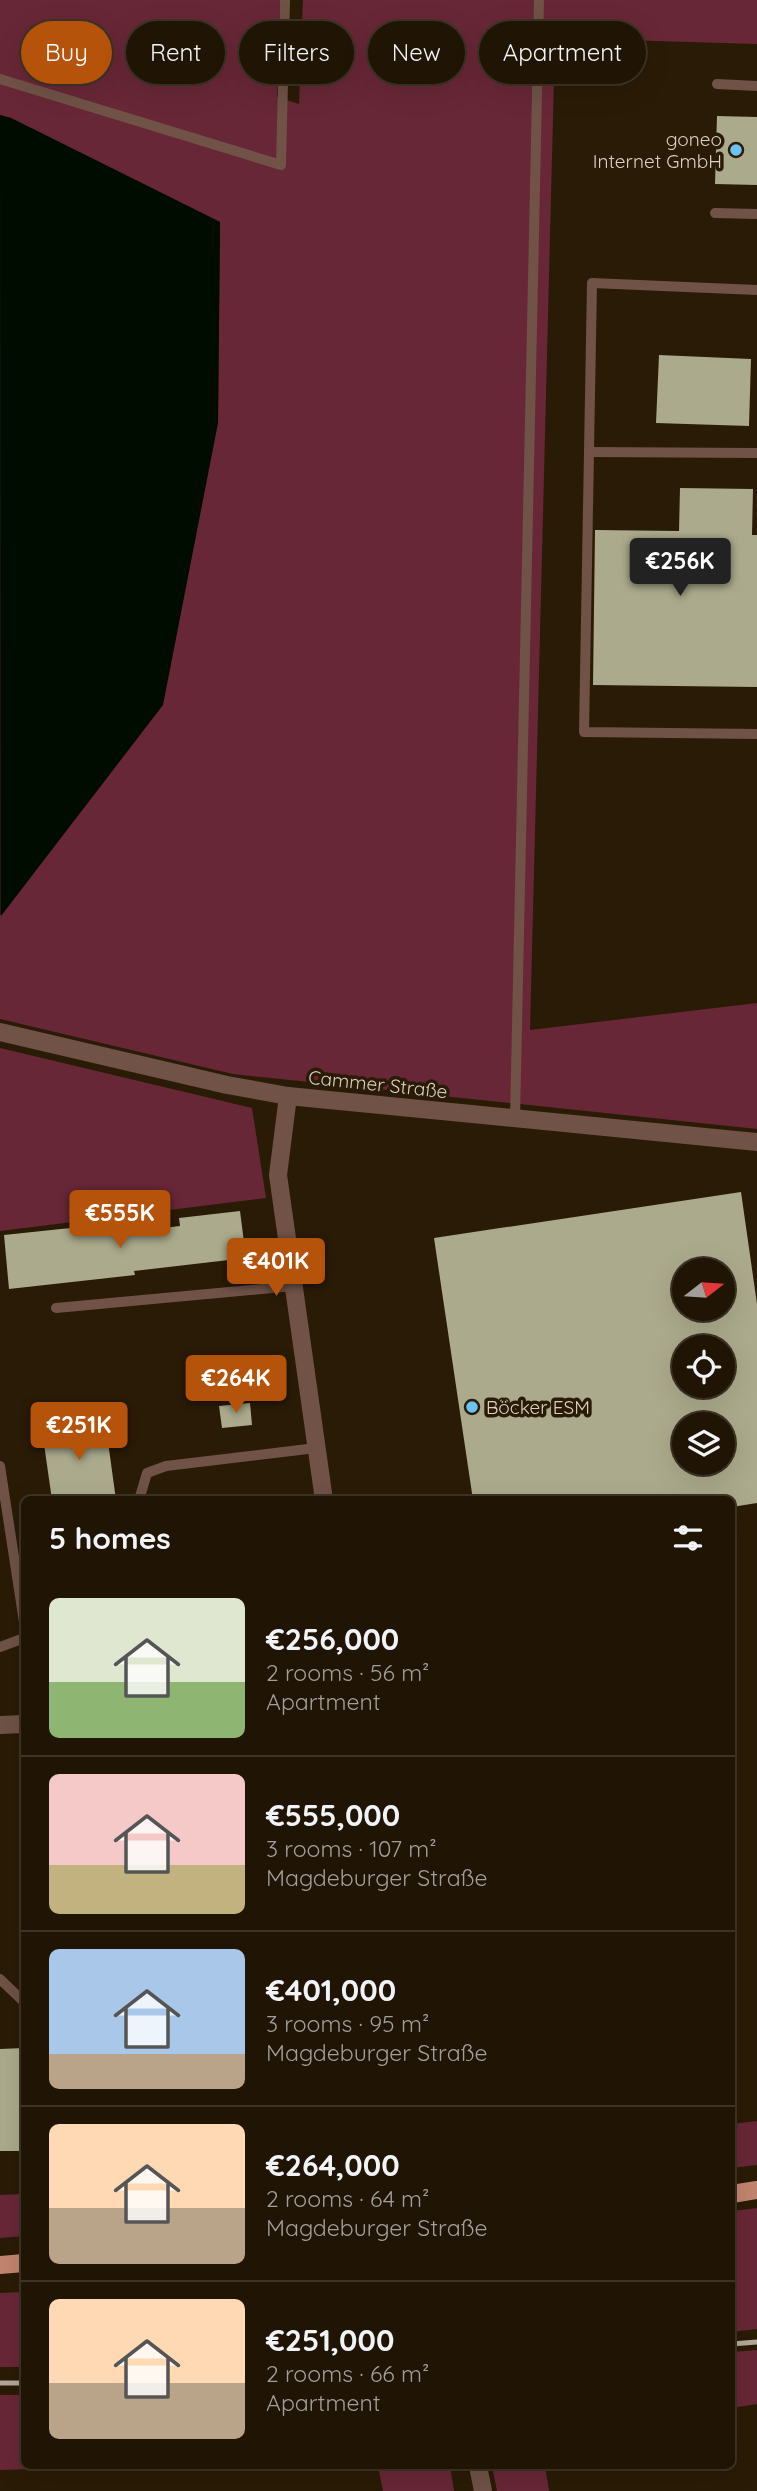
<!DOCTYPE html>
<meta charset="utf-8">
<style>
:root{--surface:#201404;--page:#281d0e;--text:#f1f3f6;--muted:#a29e9a;--line:#3d3326;--accent:#b45309}
body{margin:0;font-family:Quicksand,sans-serif;background:var(--page);color:var(--text);height:100vh;display:flex;flex-direction:column;font-size:26px;white-space:nowrap}
*{box-sizing:border-box;margin:0}
p{font-size:23px;color:var(--muted)}
.icon{flex:none;width:38px;height:38px;fill:none;stroke:currentColor;stroke-width:2;stroke-linecap:round;stroke-linejoin:round}
.map{position:relative;flex:1;overflow:hidden}
.panel{position:absolute;left:21px;top:1496px;width:714px;height:973px;display:flex;flex-direction:column;background:var(--surface);border-radius:10px;box-shadow:0 7px 28px #0002,0 0 0 2px var(--line)}
.panel>*{flex:none}
.guide{position:absolute;left:21px;top:21px;width:716px;height:63px;display:flex;gap:14px}
.needle{width:46px;rotate:73deg}
.tools{position:absolute;left:672px;top:1258px;display:grid;gap:14px}
.tools a{display:grid;place-items:center;width:63px;height:63px;border-radius:50%;background:var(--surface);box-shadow:0 7px 28px #0002,0 0 0 2px var(--line);font-size:35px}
.price{position:absolute;translate:-50% -60px;padding:0 16px;border-radius:7px;background:var(--accent);color:#fff;font-size:23px;line-height:46px;filter:drop-shadow(0 2px 4px #0008)}
.price::after{content:'';position:absolute;left:50%;top:42px;width:21px;height:16px;margin-left:-10px;background:inherit;clip-path:polygon(0 0,100% 0,50% 100%)}
.price.active{background:#222;color:#fff}
ul{padding:0;list-style:none}
li{display:flex;align-items:center;gap:21px;height:175px;padding:0 28px}
li+li{border-top:2px solid var(--line)}
li span{display:grid;place-items:center;flex:none;width:196px;height:140px;border-radius:10px;color:#555}
li>.icon{margin-inline-start:auto}
span .icon{width:84px;height:84px;fill:#fffc;stroke-width:1}
li b{font-size:30px}
h2{display:flex;justify-content:space-between;align-items:center;height:84px;padding:0 28px;font-size:30px}
.tag{padding:0 24px;border-radius:32px;background:var(--surface);box-shadow:0 7px 28px #0002,0 0 0 2px var(--line);font-size:24px;line-height:63px}
.tag.active{background:var(--accent);color:#fff}
.map>svg:first-child{display:block}
.green{fill:#682736}
.water{fill:#000c00}
.building{fill:#abaa8c;fill-rule:evenodd}
.lines{fill:none;stroke-linecap:round;stroke-linejoin:round}
.lane{stroke:#705247;stroke-width:10}
.street{stroke:#705247;stroke-width:18}
.primary{stroke:#c2856f;stroke-width:18}
.rail{stroke:#b3a899;stroke-width:5}
.poi-dot{fill:#6cc3f2;stroke:#2a1b06;stroke-width:2.5}
.labels{text-anchor:middle;stroke-width:7;stroke-linejoin:round;paint-order:stroke}
.poi-label{font-size:19px;fill:#dad0c3;stroke:#2a1b06;text-anchor:end}
.street-label{font-size:19px;fill:#dad0c3;stroke:#2a1b06}
</style>
<div class="map">
<svg width="757" height="2491" viewBox="0 0 757 2491">
<rect width="100%" height="100%" fill="#2a1b06"/>
<!-- green -->
<g class="green">
<path d="M 0,0 L 280,0 L 277,97 L 299,104 L 303,0 L 757,0 L 757,44 L 555,38 L 530,1030 L 757,1003 L 757,1129 L 233,1074 L 0,1019 L 0,916 L 218,423 L 220,222 L 11,118 L 0,115 Z"/>
<path d="M 0,1048 L 252,1108 L 266,1198 L 0,1231 Z"/>
<path d="M 757,2121 L 757,2165 L 732,2168 L 732,2124 Z"/>
<path d="M 24,2194 L 24,2236 L 0,2238 L 0,2195 Z"/>
<path d="M 757,2208 L 757,2329 L 732,2332 L 732,2211 Z"/>
<path d="M 24,2292 L 24,2367 L 0,2367 L 0,2293 Z"/>
<path d="M 757,2350 L 757,2404 L 732,2408 L 732,2352 Z"/>
<path d="M 0,2395 L 24,2395 L 24,2466 L 124,2466 L 0,2470 Z"/>
<path d="M 378,2466 L 450,2466 L 454,2491 L 383,2491 Z"/>
<path d="M 492,2466 L 545,2466 L 549,2491 L 497,2491 Z"/>
</g>
<!-- water -->
<path class="water" d="M 0,115 L 11,118 L 220,222 L 218,423 L 163,705 L 1,916 Z"/>
<!-- building -->
<g class="building">
<path d="M 717,116 L 757,117 L 757,185 L 715,184 Z"/>
<path d="M 659,355 L 751,359 L 749,426 L 656,423 Z"/>
<path d="M 680,488 L 753,489 L 752,535 L 757,535 L 757,687 L 593,685 L 595,530 L 679,531 Z"/>
<path d="M 741,1192 L 757,1304 L 757,1503 L 732,1507 L 732,1500 L 473,1500 L 434,1238 ZM 684,1270 L 723,1270 L 723,1309 L 684,1309 ZM 684,1348 L 723,1348 L 723,1386 L 684,1386 ZM 684,1424 L 723,1424 L 723,1463 L 684,1463 Z"/>
<path d="M 240,1211 L 246,1258 L 134,1271 L 135,1275 L 9,1289 L 4,1235 L 137,1221 L 138,1231 L 180,1226 L 179,1218 Z"/>
<path d="M 250,1403 L 252,1425 L 222,1428 L 219,1406 Z"/>
<path d="M 105,1420 L 116,1500 L 52,1500 L 42,1430 Z"/>
<path d="M 24,2048 L 24,2151 L 0,2151 L 0,2049 Z"/>
</g>
<g class="lines">
<!-- lane -->
<g class="lane">
<path d="M 0,79 L 281,165 L 285,0"/>
<path d="M 717,84 L 757,86"/>
<path d="M 715,213 L 757,214"/>
<path d="M 757,290 L 592,283 L 584,732 L 757,734"/>
<path d="M 589,452 L 757,453"/>
<path d="M 515,1119 L 539,0"/>
<path d="M 56,1308 L 294,1286"/>
<path d="M 0,1466 L 24,1622"/>
<path d="M 139,1500 L 147,1473 L 166,1466 L 316,1448"/>
<path d="M 0,1647 L 24,1638"/>
<path d="M 0,1979 L 24,2002"/>
</g>
<!-- street -->
<g class="street">
<path d="M 0,1032 L 227,1085 L 288,1096 L 757,1142"/>
<path d="M 288,1096 L 278,1175 L 324,1500"/>
<path d="M 0,1725 L 24,1724"/>
<path d="M 478,2466 L 483,2491"/>
</g>
<!-- primary -->
<g class="primary">
<path d="M 732,2194 L 757,2190"/>
<path d="M 0,2265 L 24,2263"/>
</g>
<!-- rail -->
<g class="rail">
<path d="M 732,2344 L 757,2342"/>
<path d="M 0,2383 L 24,2383"/>
</g>
</g>
<!-- markers -->
<g class="poi-dot">
<circle cx="736" cy="150" r="7"/>
<circle cx="472" cy="1407" r="7"/>
</g>
<g class="labels">
<!-- poi labels -->
<g class="poi-label">
<text x="722" y="146">goneo<tspan x="722" dy="22">Internet GmbH</tspan></text>
<text x="486" y="1414" text-anchor="start">Böcker ESM</text>
</g>
<!-- street labels -->
<g class="street-label">
<text transform="translate(378 1084) rotate(6)" y="7">Cammer Straße</text>
</g>
</g>
</svg>
<div class="tools">
<a><svg class="needle" viewBox="-14 -14 28 28"><path d="M0-13l5 13h-10z" fill="#e53935"/><path d="M0 13l5-13h-10z" fill="#a29e9a"/></svg></a>
<a><svg class="icon" aria-label="locate" viewBox="0 0 24 24"><circle cx="12" cy="12" r="6"/><path d="M12 2v4M12 18v4M2 12h4M18 12h4"/></svg></a>
<a><svg class="icon" aria-label="layers" viewBox="0 0 24 24"><path d="M12 4l9 5-9 5-9-5zM3 14l9 5 9-5"/></svg></a>
</div>
<b class="price active" style="left:680px;top:598px">€256K</b>
<b class="price" style="left:120px;top:1250px">€555K</b>
<b class="price" style="left:276px;top:1298px">€401K</b>
<b class="price" style="left:236px;top:1415px">€264K</b>
<b class="price" style="left:79px;top:1462px">€251K</b>
<div class="guide">
<a class="tag active">Buy</a>
<a class="tag">Rent</a>
<a class="tag">Filters</a>
<a class="tag">New</a>
<a class="tag">Apartment</a>
</div>
<section class="panel">
<h2>5 homes<svg class="icon" aria-label="filters" viewBox="0 0 24 24"><path d="M4 7h16M4 17h16"/><circle cx="9" cy="7" r="2"/><circle cx="15" cy="17" r="2"/></svg></h2>
<ul>
<li><span style="background:linear-gradient(#dfe7d0 60%,#8fb573 0)"><svg class="icon" aria-label="home" viewBox="0 0 24 24"><path d="M3 11l9-7 9 7M6 9v11h12V9"/></svg></span><div><b>€256,000</b><p>2 rooms · 56 m²</p><p>Apartment</p></div></li>
<li><span style="background:linear-gradient(#f6c9c9 65%,#c2b280 0)"><svg class="icon" aria-label="home" viewBox="0 0 24 24"><path d="M3 11l9-7 9 7M6 9v11h12V9"/></svg></span><div><b>€555,000</b><p>3 rooms · 107 m²</p><p>Magdeburger Straße</p></div></li>
<li><span style="background:linear-gradient(#a9c7e8 75%,#b9a48a 0)"><svg class="icon" aria-label="home" viewBox="0 0 24 24"><path d="M3 11l9-7 9 7M6 9v11h12V9"/></svg></span><div><b>€401,000</b><p>3 rooms · 95 m²</p><p>Magdeburger Straße</p></div></li>
<li><span style="background:linear-gradient(#ffd9b3 60%,#b9a48a 0)"><svg class="icon" aria-label="home" viewBox="0 0 24 24"><path d="M3 11l9-7 9 7M6 9v11h12V9"/></svg></span><div><b>€264,000</b><p>2 rooms · 64 m²</p><p>Magdeburger Straße</p></div></li>
<li><span style="background:linear-gradient(#ffd9b3 60%,#b9a48a 0)"><svg class="icon" aria-label="home" viewBox="0 0 24 24"><path d="M3 11l9-7 9 7M6 9v11h12V9"/></svg></span><div><b>€251,000</b><p>2 rooms · 66 m²</p><p>Apartment</p></div></li>
</ul>
</section>
</div>
